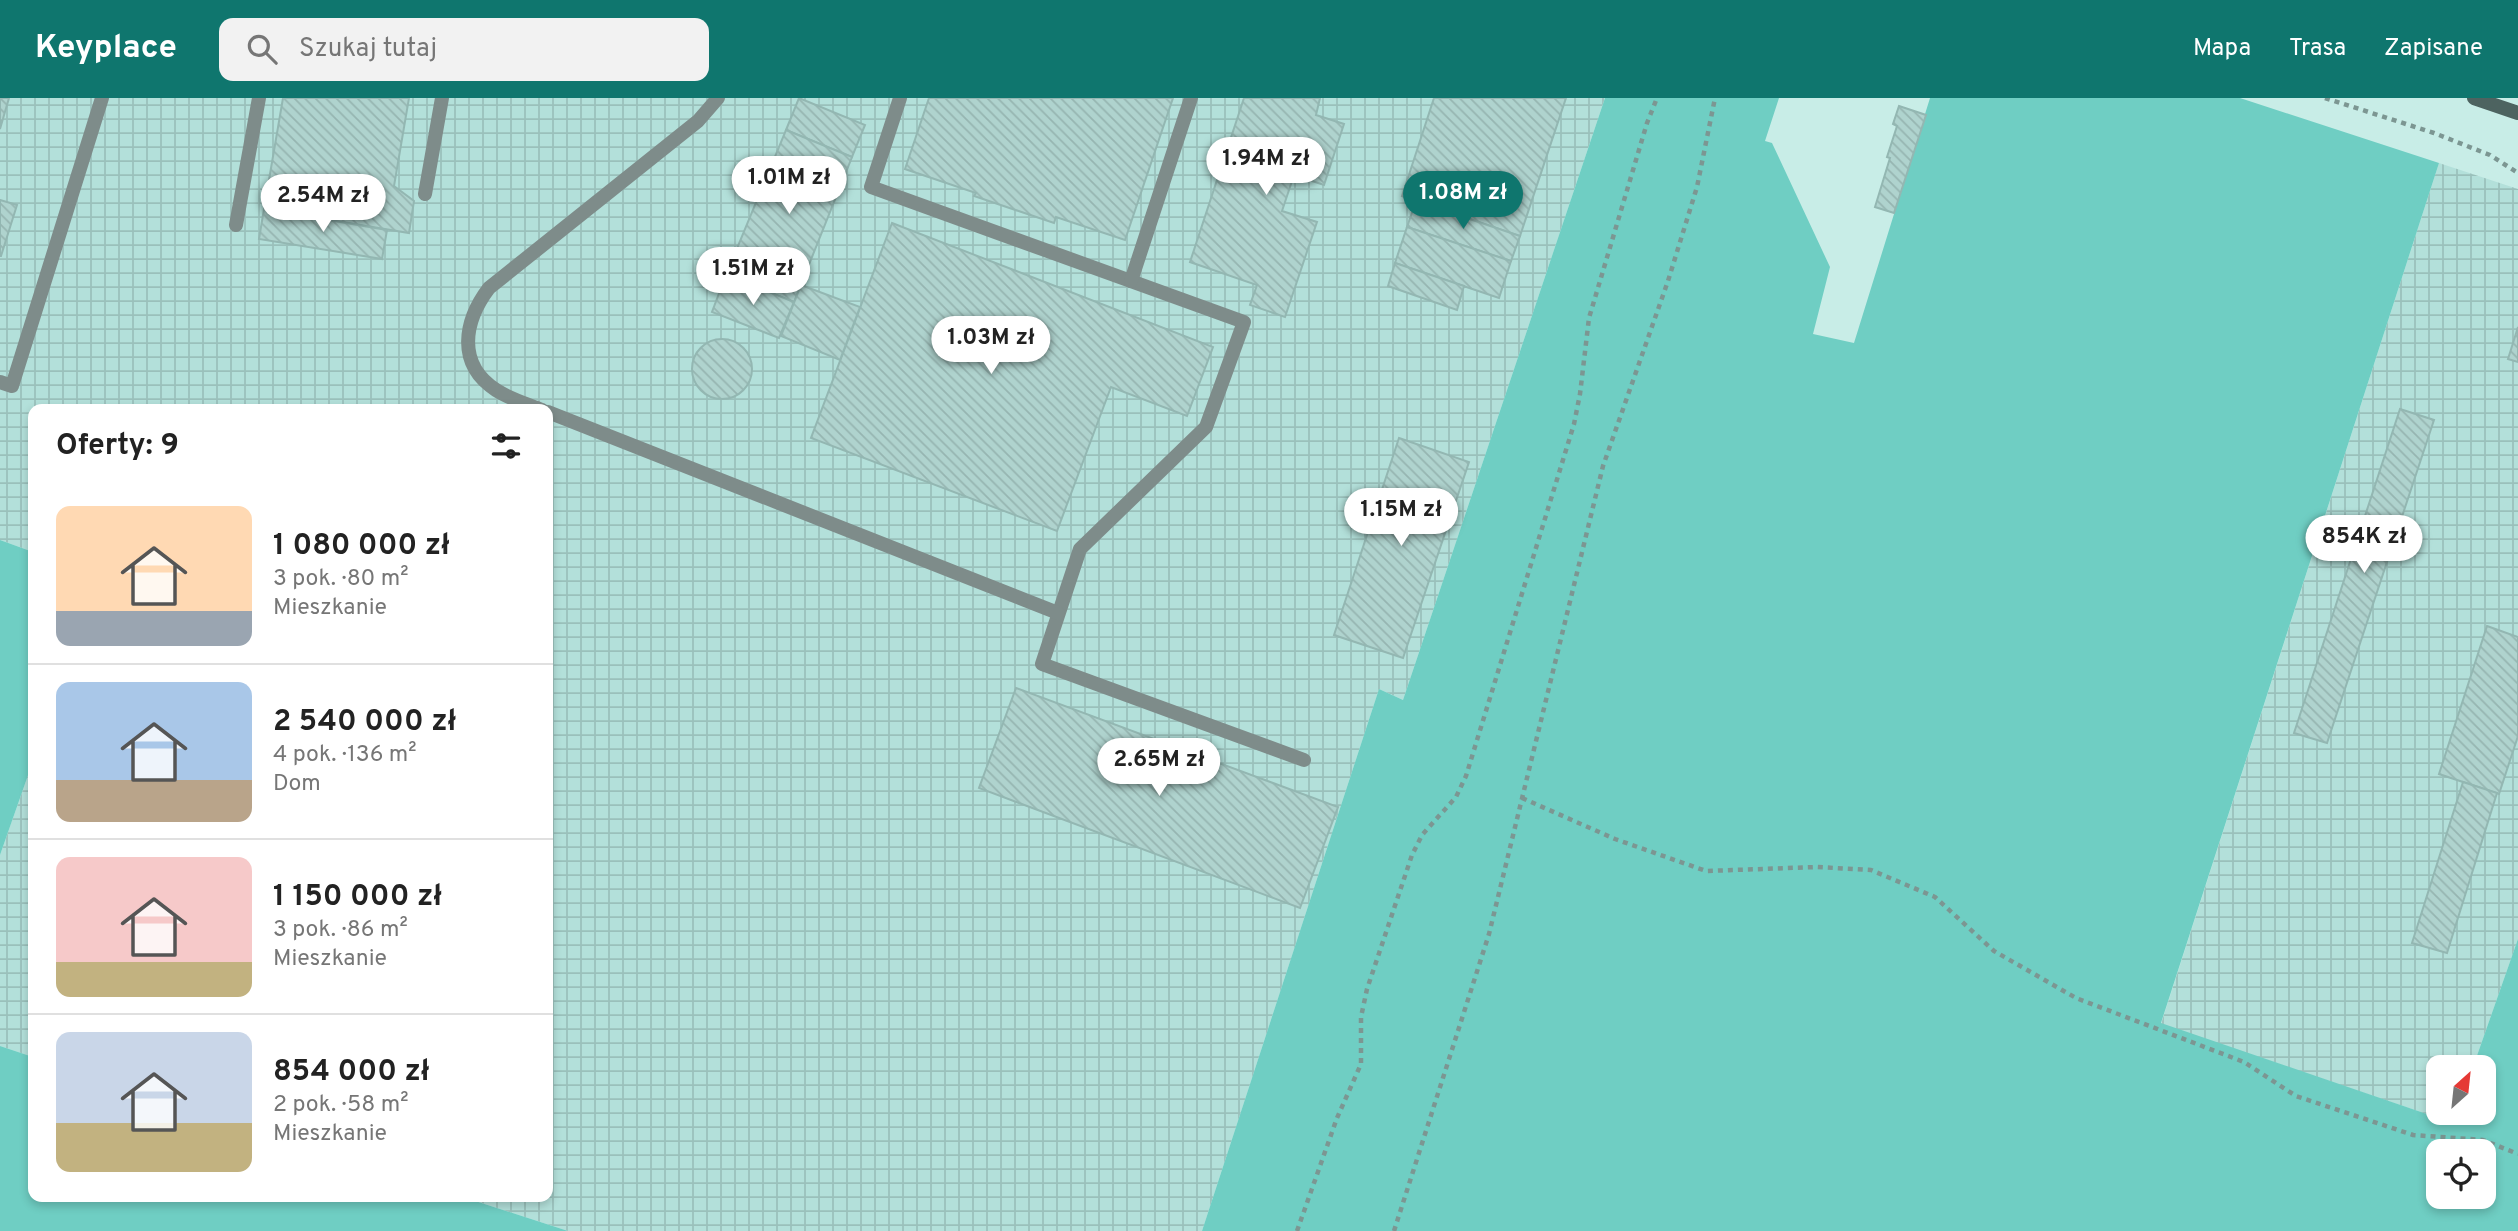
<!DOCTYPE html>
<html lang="pl">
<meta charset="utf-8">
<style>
:root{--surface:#fff;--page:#f2f2f2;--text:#222;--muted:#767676;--line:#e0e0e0;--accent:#0f766e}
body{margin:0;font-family:Overpass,sans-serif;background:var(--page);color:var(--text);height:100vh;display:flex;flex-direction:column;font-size:26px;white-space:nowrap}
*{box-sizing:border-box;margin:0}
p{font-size:23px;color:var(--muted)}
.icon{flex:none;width:38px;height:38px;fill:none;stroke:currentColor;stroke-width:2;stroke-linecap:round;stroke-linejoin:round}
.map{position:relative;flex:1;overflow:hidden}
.drawer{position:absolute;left:28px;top:306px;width:525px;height:798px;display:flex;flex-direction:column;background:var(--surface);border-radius:14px;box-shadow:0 4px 10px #0003}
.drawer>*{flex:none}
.needle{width:46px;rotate:27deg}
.buttons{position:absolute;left:2426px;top:957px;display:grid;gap:14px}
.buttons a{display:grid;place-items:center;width:70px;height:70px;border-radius:14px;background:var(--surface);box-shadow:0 4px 10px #0003;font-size:35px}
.price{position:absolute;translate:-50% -60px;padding:0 16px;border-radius:24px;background:#fff;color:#222;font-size:23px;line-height:46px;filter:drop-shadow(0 2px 4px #0008)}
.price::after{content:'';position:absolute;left:50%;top:42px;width:21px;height:16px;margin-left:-10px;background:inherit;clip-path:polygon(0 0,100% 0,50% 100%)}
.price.current{background:var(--accent);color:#fff}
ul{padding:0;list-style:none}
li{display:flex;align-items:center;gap:21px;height:175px;padding:0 28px}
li+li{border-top:2px solid var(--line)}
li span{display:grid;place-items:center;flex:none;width:196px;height:140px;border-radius:14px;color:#555}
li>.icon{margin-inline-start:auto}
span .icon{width:84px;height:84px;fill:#fffc;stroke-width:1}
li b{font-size:30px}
h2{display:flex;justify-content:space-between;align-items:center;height:84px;padding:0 28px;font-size:30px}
header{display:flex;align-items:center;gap:42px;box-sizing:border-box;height:98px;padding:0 35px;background:var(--accent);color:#fff}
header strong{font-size:33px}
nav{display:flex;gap:38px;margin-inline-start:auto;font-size:24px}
.search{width:490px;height:63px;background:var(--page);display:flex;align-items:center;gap:18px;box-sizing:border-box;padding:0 24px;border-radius:14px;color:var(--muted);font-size:26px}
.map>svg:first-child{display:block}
.industrial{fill:url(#industrial-grid)}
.green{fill:#6fcec3;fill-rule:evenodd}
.building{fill:url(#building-back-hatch);stroke:#93b7b2;stroke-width:2}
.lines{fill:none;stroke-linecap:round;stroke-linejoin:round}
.path{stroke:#7c9692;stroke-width:4.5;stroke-dasharray:5 5;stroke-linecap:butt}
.lane{stroke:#7e8c8a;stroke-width:14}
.secondary{stroke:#4d6360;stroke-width:14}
</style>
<header>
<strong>Keyplace</strong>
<div class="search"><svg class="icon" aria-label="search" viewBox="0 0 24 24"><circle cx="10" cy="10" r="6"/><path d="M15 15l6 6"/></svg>Szukaj tutaj</div>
<nav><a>Mapa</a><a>Trasa</a><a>Zapisane</a></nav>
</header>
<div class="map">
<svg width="2518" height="1133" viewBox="0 0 2518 1133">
<defs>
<pattern id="industrial-grid" width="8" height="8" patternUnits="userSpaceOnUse" patternTransform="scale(1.75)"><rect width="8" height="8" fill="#b3e0da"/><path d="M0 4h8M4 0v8" fill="none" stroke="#9ac0bb"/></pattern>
<pattern id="building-back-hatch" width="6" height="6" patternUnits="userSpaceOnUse" patternTransform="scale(1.75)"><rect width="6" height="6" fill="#afd3ce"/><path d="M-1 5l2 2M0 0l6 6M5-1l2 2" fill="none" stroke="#96b5b1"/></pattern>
</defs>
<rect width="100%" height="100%" fill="#c8ede7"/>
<!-- industrial -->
<g class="industrial">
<path d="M 0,0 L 1605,0 L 1403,602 L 1379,591 L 1202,1133 L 568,1133 L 463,1099 L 548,1099 L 548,312 L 33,312 L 33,454 L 0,442 Z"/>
<path d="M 2439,65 L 2518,91 L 2518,841 L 2473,969 L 2438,970 L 2438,1015 L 2457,1015 L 2453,1025 L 2161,926 Z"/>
<path d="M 33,663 L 33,959 L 0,948 L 0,757 Z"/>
</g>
<!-- green -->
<g class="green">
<path d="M 1605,0 L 1779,0 L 1765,43 L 1772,45 L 1830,169 L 1813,236 L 1854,245 L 1930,0 L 2240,0 L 2439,65 L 2161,925 L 2453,1025 L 2457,1015 L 2483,1015 L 2483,970 L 2473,969 L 2518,841 L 2518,1133 L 1202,1133 L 1379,591 L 1403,602 ZM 2438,1054 L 2483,1054 L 2483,1099 L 2438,1099 Z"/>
<path d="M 0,442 L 33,454 L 33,663 L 0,757 Z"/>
<path d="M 0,948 L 33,959 L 33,1099 L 463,1099 L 568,1133 L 0,1133 Z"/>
</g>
<!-- building -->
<g class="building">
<path d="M 0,0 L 9,0 L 0,31 Z"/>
<path d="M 283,0 L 409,0 L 394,88 L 414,103 L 409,135 L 264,111 Z"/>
<path d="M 799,0 L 865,27 L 852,59 L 786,32 Z"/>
<path d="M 929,0 L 1173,0 L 1125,142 L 1056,119 L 1054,125 L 974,98 L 976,95 L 905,71 Z"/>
<path d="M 1244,0 L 1320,0 L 1316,17 L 1344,26 L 1324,87 L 1294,77 L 1282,113 L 1317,124 L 1285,219 L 1250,207 L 1257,187 L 1190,164 Z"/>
<path d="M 1434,0 L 1566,0 L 1520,138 L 1402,98 Z"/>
<path d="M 1899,8 L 1926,17 L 1894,115 L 1875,109 L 1890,60 L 1887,59 L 1897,28 L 1893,26 Z"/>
<path d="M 786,32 L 852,59 L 794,204 L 726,177 Z"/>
<path d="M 0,102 L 17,107 L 1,158 L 0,158 Z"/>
<path d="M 1416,103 L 1520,138 L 1511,163 L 1407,129 Z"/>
<path d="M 264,111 L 387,132 L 382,161 L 259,141 Z"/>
<path d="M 892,125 L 1213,249 L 1187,318 L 1111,289 L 1057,433 L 811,340 Z"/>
<path d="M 1407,129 L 1511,163 L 1499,200 L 1395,165 Z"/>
<path d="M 1395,165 L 1464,188 L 1457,212 L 1388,188 Z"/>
<path d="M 726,177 L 794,204 L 779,240 L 712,214 Z"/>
<path d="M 801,187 L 860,209 L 840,262 L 781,238 Z"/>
<path d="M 2518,229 L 2518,264 L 2508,261 Z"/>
<circle cx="722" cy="271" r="30"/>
<path d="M 2400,311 L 2434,322 L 2327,645 L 2294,635 Z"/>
<path d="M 1399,340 L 1469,364 L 1403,560 L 1334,537 Z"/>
<path d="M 2487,528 L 2518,539 L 2518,638 L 2499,696 L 2439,676 Z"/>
<path d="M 1016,590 L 1338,709 L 1300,810 L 979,690 Z"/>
<path d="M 2463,684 L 2497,695 L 2447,855 L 2412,845 Z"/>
</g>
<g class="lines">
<!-- path -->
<g class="path">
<path d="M 2325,0 L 2434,35 L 2490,57 L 2518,75"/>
<path d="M 1522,700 L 1615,741 L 1706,773 L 1817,769 L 1871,772 L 1935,799 L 1994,853 L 2076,900 L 2244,964 L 2296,998 L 2413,1037 L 2483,1042 L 2518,1056"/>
<path d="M 1297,1133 L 1337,1020 L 1361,966 L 1361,919 L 1367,891 L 1412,757 L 1422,737 L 1456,699 L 1466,678 L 1574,326 L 1580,296 L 1589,220 L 1647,25 L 1657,0"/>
<path d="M 1394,1133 L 1489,836 L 1603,368 L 1668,183 L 1697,89 L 1715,0"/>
</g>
<!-- lane -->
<g class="lane">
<path d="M 900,0 L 871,89 L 1244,224 L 1206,329 L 1080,451 L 1042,566 L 1304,662"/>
<path d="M 425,96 L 442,0"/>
<path d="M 236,127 L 259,0"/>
<path d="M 1131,183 L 1191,0"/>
<path d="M 0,284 L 12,288 L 102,0"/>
<path d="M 542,312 C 527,306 510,301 496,292 C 456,266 464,223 489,190 L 698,23 L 718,0"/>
<path d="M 548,314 L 1058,515"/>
</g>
<!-- secondary -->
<path class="secondary" d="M 2474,0 L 2518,15"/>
</g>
</svg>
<div class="buttons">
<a><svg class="needle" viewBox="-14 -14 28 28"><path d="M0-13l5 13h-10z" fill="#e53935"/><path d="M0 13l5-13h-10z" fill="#767676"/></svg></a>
<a><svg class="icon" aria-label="locate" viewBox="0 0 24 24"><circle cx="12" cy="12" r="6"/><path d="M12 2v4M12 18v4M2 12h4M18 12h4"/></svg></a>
</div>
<b class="price" style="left:1266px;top:99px">1.94M zł</b>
<b class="price" style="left:789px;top:118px">1.01M zł</b>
<b class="price current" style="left:1463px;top:133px">1.08M zł</b>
<b class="price" style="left:323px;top:136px">2.54M zł</b>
<b class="price" style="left:753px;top:209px">1.51M zł</b>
<b class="price" style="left:991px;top:278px">1.03M zł</b>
<b class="price" style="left:1401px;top:450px">1.15M zł</b>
<b class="price" style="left:2364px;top:477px">854K zł</b>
<b class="price" style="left:1159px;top:700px">2.65M zł</b>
<section class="drawer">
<h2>Oferty: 9<svg class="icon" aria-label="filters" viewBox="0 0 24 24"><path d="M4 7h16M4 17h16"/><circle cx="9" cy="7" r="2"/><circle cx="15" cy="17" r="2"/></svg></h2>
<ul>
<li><span style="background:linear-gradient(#ffd9b3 75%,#9aa5b1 0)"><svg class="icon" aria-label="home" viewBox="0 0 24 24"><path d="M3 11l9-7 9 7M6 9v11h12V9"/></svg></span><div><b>1 080 000 zł</b><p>3 pok. · 80 m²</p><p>Mieszkanie</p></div></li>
<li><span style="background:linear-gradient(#a9c7e8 70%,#b9a48a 0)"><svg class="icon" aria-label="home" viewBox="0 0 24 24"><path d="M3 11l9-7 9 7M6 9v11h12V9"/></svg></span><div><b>2 540 000 zł</b><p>4 pok. · 136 m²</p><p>Dom</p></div></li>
<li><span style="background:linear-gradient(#f6c9c9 75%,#c2b280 0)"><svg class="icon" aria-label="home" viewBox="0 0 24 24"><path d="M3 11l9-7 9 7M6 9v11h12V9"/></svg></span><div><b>1 150 000 zł</b><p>3 pok. · 86 m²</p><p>Mieszkanie</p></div></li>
<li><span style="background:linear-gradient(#c9d6e8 65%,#c2b280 0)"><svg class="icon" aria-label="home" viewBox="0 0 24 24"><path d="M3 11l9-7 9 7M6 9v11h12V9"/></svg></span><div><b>854 000 zł</b><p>2 pok. · 58 m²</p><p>Mieszkanie</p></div></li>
</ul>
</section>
</div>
